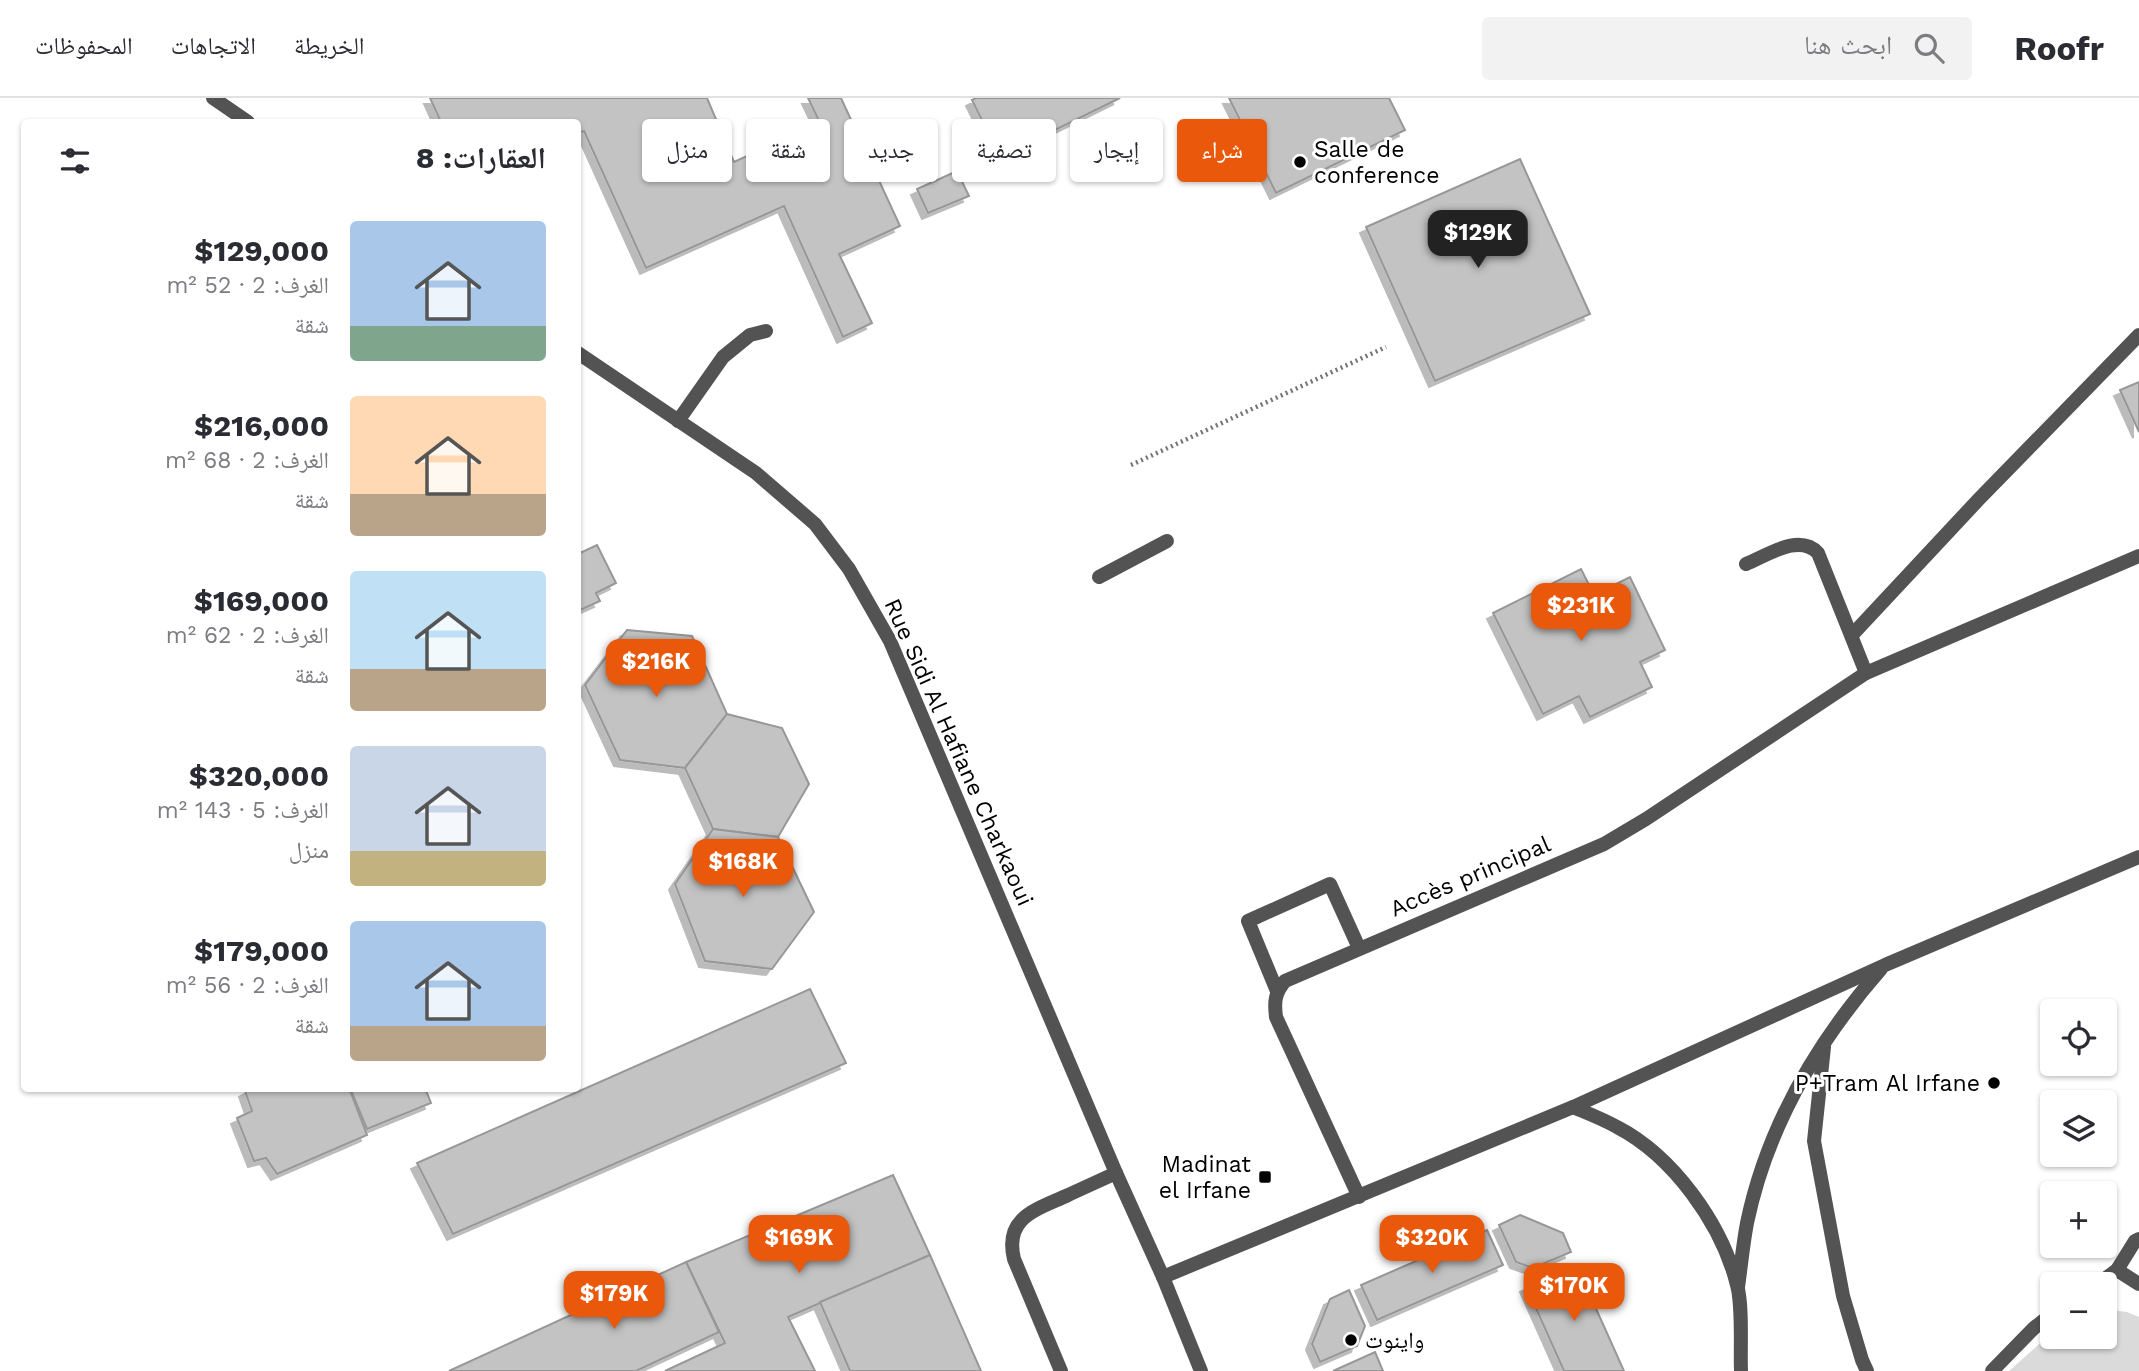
<!DOCTYPE html>
<html lang="ar">
<meta charset="utf-8">
<style>
:root{--surface:#fff;--page:#f2f2f3;--text:#2b2b33;--muted:#7c7c81;--line:#e1e1e2;--accent:#ea580c}
body{margin:0;font-family:"Work Sans","Noto Naskh Arabic",sans-serif;background:var(--page);color:var(--text);direction:rtl;height:100vh;display:flex;flex-direction:column;font-size:26px;white-space:nowrap}
*{box-sizing:border-box;margin:0}
p{font-size:23px;color:var(--muted)}
.icon{flex:none;width:38px;height:38px;fill:none;stroke:currentColor;stroke-width:2;stroke-linecap:round;stroke-linejoin:round}
.map{position:relative;flex:1;overflow:hidden;direction:ltr}
.drawer{position:absolute;left:21px;top:21px;width:560px;height:973px;display:flex;flex-direction:column;background:var(--surface);border-radius:7px;box-shadow:0 2px 5px #0004;direction:rtl}
.drawer>*{flex:none}
.banner{position:absolute;left:602px;top:21px;width:665px;height:63px;direction:rtl;display:flex;gap:14px}
.fabs{position:absolute;left:2040px;top:901px;display:grid;gap:14px}
.fabs a{display:grid;place-items:center;width:77px;height:77px;border-radius:7px;background:var(--surface);box-shadow:0 2px 5px #0004;font-size:35px}
.price{position:absolute;translate:-50% -60px;padding:0 16px;border-radius:14px;background:var(--accent);color:#fff;font-size:23px;line-height:46px;filter:drop-shadow(0 2px 4px #0008)}
.price::after{content:'';position:absolute;left:50%;top:42px;width:21px;height:16px;margin-left:-10px;background:inherit;clip-path:polygon(0 0,100% 0,50% 100%)}
.price.active{background:#222;color:#fff}
ul{padding:0;list-style:none}
li{display:flex;align-items:center;gap:21px;height:175px;padding:0 35px}
li span{display:grid;place-items:center;flex:none;width:196px;height:140px;border-radius:7px;color:#555}
li>.icon{margin-inline-start:auto}
span .icon{width:84px;height:84px;fill:#fffc;stroke-width:1}
li b{font-size:30px}
h2{display:flex;justify-content:space-between;align-items:center;height:84px;padding:0 35px;font-size:30px}
.chip{padding:0 24px;border-radius:7px;background:var(--surface);box-shadow:0 2px 5px #0004;font-size:24px;line-height:63px}
.chip.active{background:var(--accent);color:#fff}
header{display:flex;align-items:center;gap:42px;box-sizing:border-box;height:98px;padding:0 35px;background:var(--surface);border-bottom:2px solid var(--line)}
header strong{font-size:33px}
nav{display:flex;gap:38px;margin-inline-start:auto;font-size:24px}
.search{width:490px;height:63px;background:var(--page);display:flex;align-items:center;gap:18px;box-sizing:border-box;padding:0 24px;border-radius:7px;color:var(--muted);font-size:26px}
.map>svg:first-child{display:block}
.green{fill:#dadada}
.building{fill:#c3c3c3;stroke:#979797;stroke-width:2;filter:url(#shadow)}
.lines{fill:none;stroke-linecap:round;stroke-linejoin:round}
.path{stroke:#757575;stroke-width:4.5;stroke-dasharray:2 3.5;stroke-linecap:butt}
.service{stroke:#535353;stroke-width:14}
.minor{stroke:#535353;stroke-width:14}
.tertiary{stroke:#535353;stroke-width:14}
.poi-dot{fill:#000;stroke:#fff;stroke-width:2.5}
.labels{text-anchor:middle;stroke-width:6;stroke-linejoin:round;paint-order:stroke}
.poi-label{font-size:23px;fill:#000;stroke:#fff;text-anchor:start}
.street-label{font-size:23px;fill:#000;stroke:#fff}
</style>
<header>
<strong>Roofr</strong>
<div class="search"><svg class="icon" aria-label="search" viewBox="0 0 24 24"><circle cx="10" cy="10" r="6"/><path d="M15 15l6 6"/></svg>ابحث هنا</div>
<nav><a>الخريطة</a><a>الاتجاهات</a><a>المحفوظات</a></nav>
</header>
<div class="map">
<svg width="2139" height="1273" viewBox="0 0 2139 1273">
<defs>
<filter id="shadow"><feDropShadow dx="-6" dy="6" stdDeviation="0" flood-color="#0004"/></filter>
</defs>
<rect width="100%" height="100%" fill="#fff"/>
<!-- green -->
<path class="green" d="M 2105,1211 L 2127,1214 L 2139,1219 L 2139,1273 L 2009,1273 L 2053,1234 L 2053,1239 L 2105,1239 Z"/>
<!-- building -->
<g class="building">
<path d="M 430,0 L 707,0 L 734,64 L 820,25 L 808,0 L 841,0 L 900,128 L 839,156 L 872,225 L 843,239 L 784,108 L 646,170 L 584,33 L 578,35 L 578,24 L 441,24 Z"/>
<path d="M 976,0 L 1120,0 L 1000,59 L 972,2 Z"/>
<path d="M 1229,0 L 1389,0 L 1405,32 L 1276,95 Z"/>
<path d="M 1520,61 L 1590,216 L 1435,283 L 1366,129 Z"/>
<path d="M 957,73 L 969,98 L 928,115 L 917,91 Z"/>
<path d="M 2139,284 L 2139,334 L 2120,292 Z"/>
<path d="M 597,447 L 616,485 L 596,495 L 600,503 L 578,513 L 578,456 Z"/>
<path d="M 1581,471 L 1594,497 L 1630,479 L 1665,552 L 1640,564 L 1652,589 L 1590,619 L 1579,598 L 1543,616 L 1493,515 Z"/>
<path d="M 627,532 L 692,538 L 727,616 L 685,670 L 620,662 L 585,587 Z"/>
<path d="M 727,616 L 782,630 L 809,686 L 778,739 L 713,731 L 685,670 Z"/>
<path d="M 713,731 L 778,739 L 814,814 L 772,871 L 705,863 L 675,786 Z"/>
<path d="M 810,891 L 846,965 L 453,1136 L 417,1065 Z"/>
<path d="M 250,990 L 349,990 L 367,1037 L 277,1076 L 266,1060 L 254,1063 L 237,1020 L 252,1013 L 245,993 Z"/>
<path d="M 350,990 L 425,990 L 431,1005 L 367,1031 Z"/>
<path d="M 893,1077 L 930,1157 L 788,1219 L 815,1273 L 665,1273 L 725,1245 L 686,1164 Z"/>
<path d="M 1520,1117 L 1563,1135 L 1571,1154 L 1533,1170 L 1516,1164 L 1499,1127 Z"/>
<path d="M 1487,1132 L 1503,1167 L 1377,1222 L 1361,1187 Z"/>
<path d="M 930,1157 L 981,1273 L 850,1273 L 820,1204 Z"/>
<path d="M 686,1164 L 719,1234 L 636,1273 L 449,1273 Z"/>
<path d="M 1576,1166 L 1624,1273 L 1564,1273 L 1526,1188 Z"/>
<path d="M 1349,1192 L 1365,1228 L 1357,1248 L 1320,1264 L 1312,1246 L 1330,1201 Z"/>
<path d="M 1375,1254 L 1383,1273 L 1333,1273 Z"/>
</g>
<g class="lines">
<!-- path -->
<path class="path" d="M 1131,367 L 1386,249"/>
<!-- service -->
<g class="service">
<path d="M 678,323 L 723,259 L 750,237 L 766,233"/>
<path d="M 1746,466 C 1768,457 1799,435 1818,455 L 1866,575"/>
<path d="M 1099,479 L 1167,443"/>
<path d="M 1852,537 L 1979,401 L 2139,237"/>
<path d="M 1277,893 L 1248,823 L 1330,786 L 1359,850"/>
<path d="M 1359,1099 L 1276,919 C 1274,903 1275,895 1285,883 L 1604,746 L 1646,721 L 1866,575 L 2139,458"/>
<path d="M 2117,1172 L 2139,1186"/>
<path d="M 2098,1186 L 2117,1172 L 2135,1143 L 2139,1141"/>
<path d="M 1061,1273 L 1014,1161 C 1004,1120 1035,1112 1066,1098 C 1083,1090 1099,1083 1116,1075"/>
<path d="M 1992,1273 L 2034,1230 L 2053,1215"/>
</g>
<!-- minor -->
<g class="minor">
<path d="M 213,0 L 248,24"/>
<path d="M 578,255 L 756,375 L 815,426 L 849,471 L 890,543 L 1116,1075 L 1163,1179"/>
</g>
<!-- tertiary -->
<g class="tertiary">
<path d="M 1824,949 L 1814,1043 L 1843,1198 L 1862,1262 L 1867,1273"/>
<path d="M 1573,1009 C 1587,1015 1603,1021 1617,1029 C 1673,1058 1722,1126 1737,1187 C 1743,1208 1740,1250 1741,1273"/>
<path d="M 1738,1189 C 1741,1168 1743,1146 1747,1125 C 1767,1029 1818,943 1881,871"/>
<path d="M 1201,1273 L 1163,1179 L 1573,1009 L 1885,867 L 2139,759"/>
</g>
</g>
<!-- markers -->
<g class="poi-dot">
<circle cx="1300" cy="64" r="7"/>
<circle cx="1994" cy="985" r="7"/>
<rect x="1258" y="1072" width="14" height="14" rx="3.5"/>
<circle cx="1351" cy="1242" r="7"/>
</g>
<g class="labels">
<!-- poi labels -->
<g class="poi-label">
<text x="1314" y="59">Salle de<tspan x="1314" dy="26">conference</tspan></text>
<text x="1980" y="993" text-anchor="end">P+Tram Al Irfane</text>
<text x="1251" y="1074" text-anchor="end">Madinat<tspan x="1251" dy="26">el Irfane</tspan></text>
<text x="1365" y="1250">واينوت</text>
</g>
<!-- street labels -->
<g class="street-label">
<text transform="translate(959 654) rotate(66)" y="8">Rue Sidi Al Hafiane Charkaoui</text>
<text transform="translate(1470 778) rotate(-23)" y="8">Accès principal</text>
</g>
</g>
</svg>
<div class="fabs">
<a><svg class="icon" aria-label="locate" viewBox="0 0 24 24"><circle cx="12" cy="12" r="6"/><path d="M12 2v4M12 18v4M2 12h4M18 12h4"/></svg></a>
<a><svg class="icon" aria-label="layers" viewBox="0 0 24 24"><path d="M12 4l9 5-9 5-9-5zM3 14l9 5 9-5"/></svg></a>
<a>+</a>
<a>−</a>
</div>
<b class="price active" style="left:1478px;top:172px">$129K</b>
<b class="price" style="left:1581px;top:545px">$231K</b>
<b class="price" style="left:656px;top:601px">$216K</b>
<b class="price" style="left:743px;top:801px">$168K</b>
<b class="price" style="left:799px;top:1177px">$169K</b>
<b class="price" style="left:1432px;top:1177px">$320K</b>
<b class="price" style="left:1574px;top:1225px">$170K</b>
<b class="price" style="left:614px;top:1233px">$179K</b>
<div class="banner">
<a class="chip active">شراء</a>
<a class="chip">إيجار</a>
<a class="chip">تصفية</a>
<a class="chip">جديد</a>
<a class="chip">شقة</a>
<a class="chip">منزل</a>
</div>
<section class="drawer">
<h2>العقارات: 8<svg class="icon" aria-label="filters" viewBox="0 0 24 24"><path d="M4 7h16M4 17h16"/><circle cx="9" cy="7" r="2"/><circle cx="15" cy="17" r="2"/></svg></h2>
<ul>
<li><span style="background:linear-gradient(#a9c7e8 75%,#7fa58c 0)"><svg class="icon" aria-label="home" viewBox="0 0 24 24"><path d="M3 11l9-7 9 7M6 9v11h12V9"/></svg></span><div><b>$129,000</b><p>الغرف: 2 · 52 m²</p><p>شقة</p></div></li>
<li><span style="background:linear-gradient(#ffd9b3 70%,#b9a48a 0)"><svg class="icon" aria-label="home" viewBox="0 0 24 24"><path d="M3 11l9-7 9 7M6 9v11h12V9"/></svg></span><div><b>$216,000</b><p>الغرف: 2 · 68 m²</p><p>شقة</p></div></li>
<li><span style="background:linear-gradient(#bfe0f5 70%,#b9a48a 0)"><svg class="icon" aria-label="home" viewBox="0 0 24 24"><path d="M3 11l9-7 9 7M6 9v11h12V9"/></svg></span><div><b>$169,000</b><p>الغرف: 2 · 62 m²</p><p>شقة</p></div></li>
<li><span style="background:linear-gradient(#c9d6e8 75%,#c2b280 0)"><svg class="icon" aria-label="home" viewBox="0 0 24 24"><path d="M3 11l9-7 9 7M6 9v11h12V9"/></svg></span><div><b>$320,000</b><p>الغرف: 5 · 143 m²</p><p>منزل</p></div></li>
<li><span style="background:linear-gradient(#a9c7e8 75%,#b9a48a 0)"><svg class="icon" aria-label="home" viewBox="0 0 24 24"><path d="M3 11l9-7 9 7M6 9v11h12V9"/></svg></span><div><b>$179,000</b><p>الغرف: 2 · 56 m²</p><p>شقة</p></div></li>
</ul>
</section>
</div>
